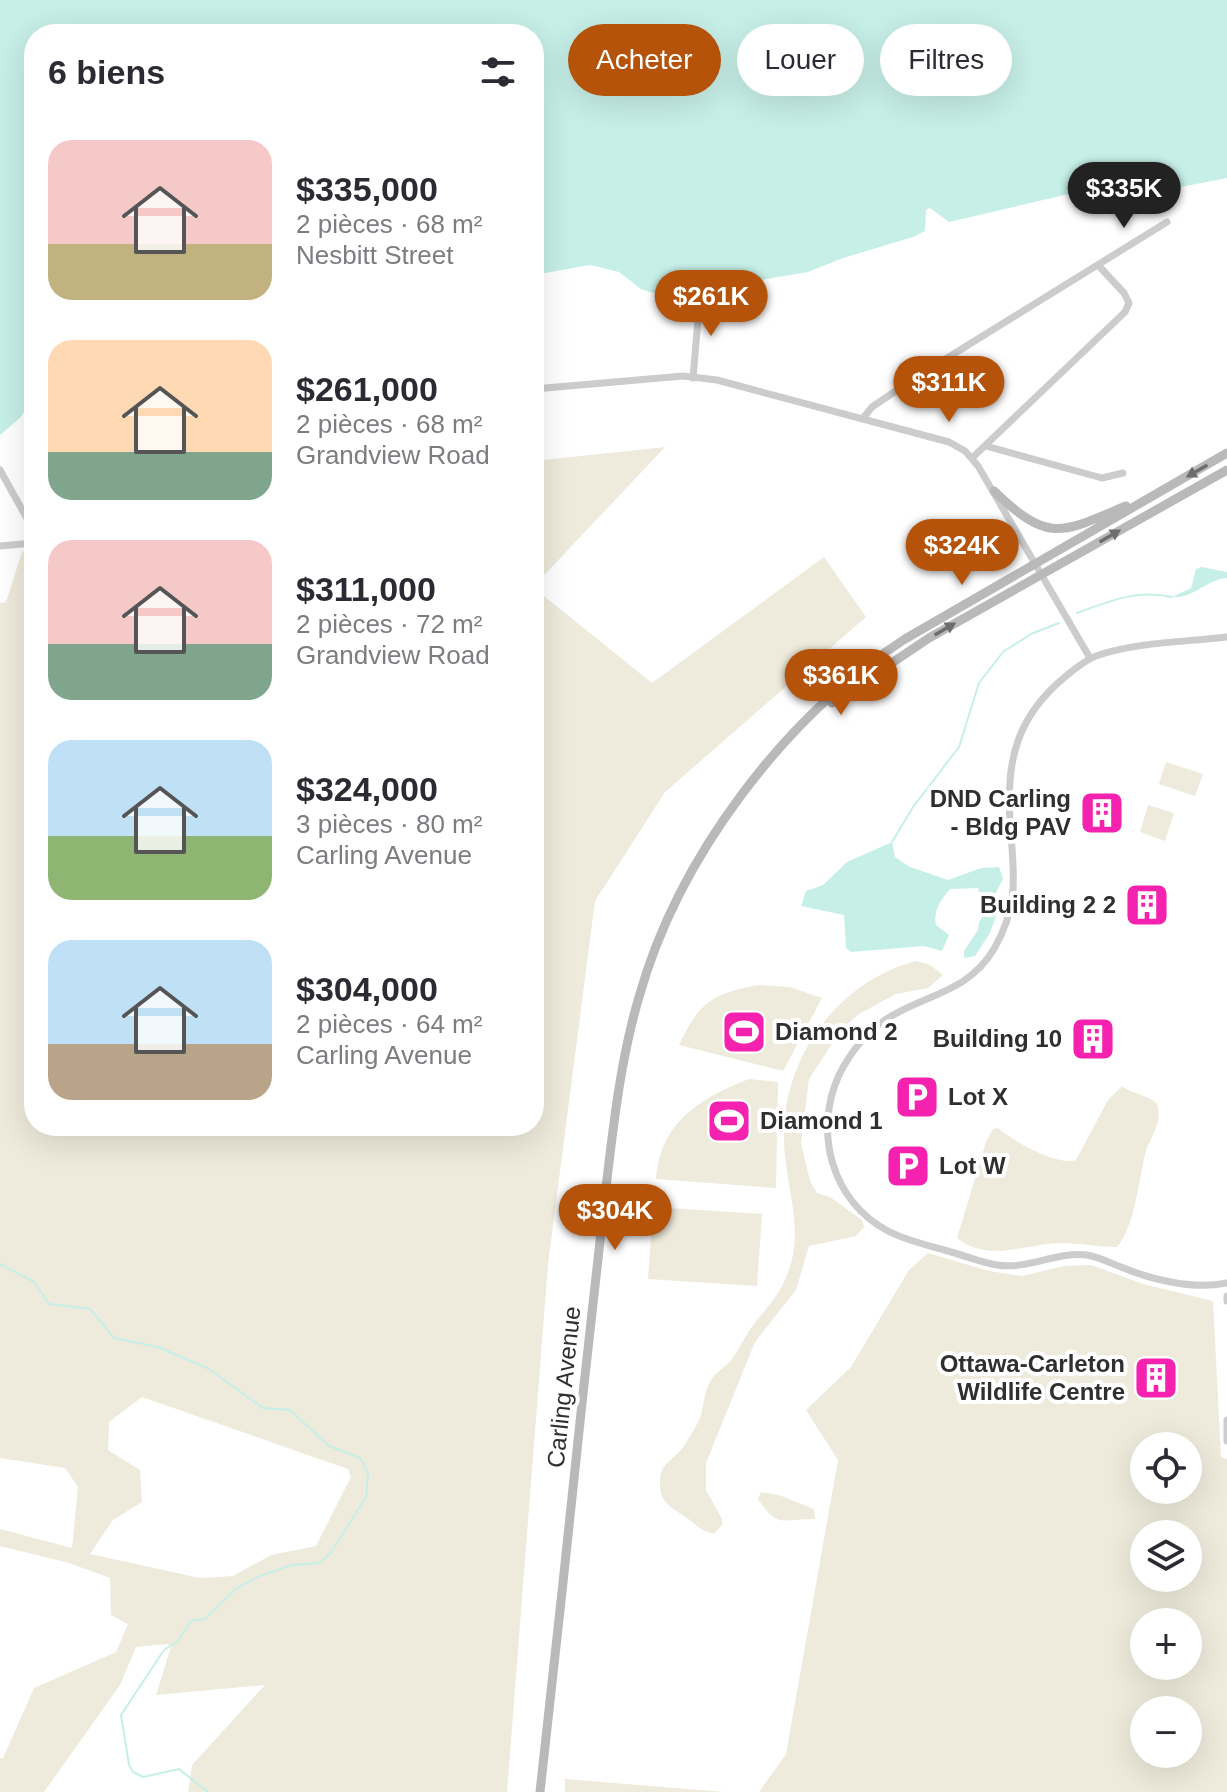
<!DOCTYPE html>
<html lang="fr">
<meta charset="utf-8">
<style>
:root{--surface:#fff;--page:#f2f2f3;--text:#2b2b33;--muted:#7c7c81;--accent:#b45309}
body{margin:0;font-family:Helvetica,sans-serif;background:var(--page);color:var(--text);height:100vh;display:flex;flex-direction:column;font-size:30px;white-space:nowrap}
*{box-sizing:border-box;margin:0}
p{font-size:26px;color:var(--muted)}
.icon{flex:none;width:44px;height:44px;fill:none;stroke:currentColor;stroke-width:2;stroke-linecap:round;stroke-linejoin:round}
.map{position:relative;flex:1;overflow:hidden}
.side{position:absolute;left:24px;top:24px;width:520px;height:1112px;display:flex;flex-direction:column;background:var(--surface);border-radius:32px;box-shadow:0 8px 32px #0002}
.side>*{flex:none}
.guide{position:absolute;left:568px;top:24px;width:538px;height:72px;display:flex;gap:16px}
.fabs{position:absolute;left:1130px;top:1432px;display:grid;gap:16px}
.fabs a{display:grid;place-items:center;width:72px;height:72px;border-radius:50%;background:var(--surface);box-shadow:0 8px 32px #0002;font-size:40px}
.price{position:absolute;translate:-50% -68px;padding:0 18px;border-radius:28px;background:var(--accent);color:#fff;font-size:26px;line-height:52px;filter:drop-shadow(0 2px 4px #0008)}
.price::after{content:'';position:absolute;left:50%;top:48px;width:24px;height:18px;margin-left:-12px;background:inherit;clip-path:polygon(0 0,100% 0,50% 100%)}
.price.on{background:#222;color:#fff}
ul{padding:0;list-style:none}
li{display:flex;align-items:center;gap:24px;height:200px;padding:0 24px}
li span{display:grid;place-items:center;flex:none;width:224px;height:160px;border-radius:24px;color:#555}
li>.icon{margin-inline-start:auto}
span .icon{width:96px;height:96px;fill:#fffc;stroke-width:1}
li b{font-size:34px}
h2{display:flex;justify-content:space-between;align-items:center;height:96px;padding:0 24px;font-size:34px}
.pill{padding:0 28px;border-radius:36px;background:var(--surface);box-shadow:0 8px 32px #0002;font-size:28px;line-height:72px}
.pill.on{background:var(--accent);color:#fff}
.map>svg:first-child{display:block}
.green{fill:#eeebdc;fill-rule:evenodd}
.water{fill:#c6efe7}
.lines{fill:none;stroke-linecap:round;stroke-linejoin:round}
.stream{stroke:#c6efe7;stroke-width:2}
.minor{stroke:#ccc;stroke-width:7}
.secondary{stroke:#b9b9b9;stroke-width:9}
.oneway{fill:#6d6d6d}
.labels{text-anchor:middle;stroke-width:8;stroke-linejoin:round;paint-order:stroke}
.poi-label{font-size:24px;font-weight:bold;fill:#2f2f2f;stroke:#fff;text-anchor:end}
.street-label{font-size:24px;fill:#2f2f2f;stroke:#fff}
</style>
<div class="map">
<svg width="1227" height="1792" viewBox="0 0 1227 1792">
<rect width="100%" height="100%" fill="#fff"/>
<!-- green -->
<g class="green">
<path d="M 665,447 L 534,586 L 534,461 Z"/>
<path d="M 34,548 L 34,1126 L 534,1126 L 534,588 L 652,683 L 824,557 L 866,617 L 665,792 L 595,901 L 548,1264 L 507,1792 L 188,1792 L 192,1765 L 265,1685 L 156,1695 L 171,1647 L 167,1644 L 136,1647 L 120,1685 L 44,1792 L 0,1792 L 0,1758 L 3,1758 L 34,1688 L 116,1652 L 128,1624 L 111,1615 L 110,1578 L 69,1563 L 0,1546 L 0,1529 L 72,1548 L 78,1487 L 65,1468 L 0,1458 L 0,603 L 6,602 L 22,552 ZM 142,1397 L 348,1469 L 351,1477 L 316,1546 L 271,1555 L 233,1576 L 200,1578 L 90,1554 L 113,1520 L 142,1502 L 140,1470 L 108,1450 L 109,1422 Z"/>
<path d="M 1166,762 L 1203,774 L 1195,796 L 1159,784 Z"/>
<path d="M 1148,805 L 1174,813 L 1165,841 L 1140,832 Z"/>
<path d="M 916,961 L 930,965 L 943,975 L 928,988 L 896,994 L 859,1014 L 841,1030 L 809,1079 L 801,1143 L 810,1181 L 817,1193 L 830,1197 L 862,1220 L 864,1227 L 856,1236 L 809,1246 L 796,1290 L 755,1342 L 706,1463 L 706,1490 L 722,1519 L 722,1525 L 714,1534 C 695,1528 699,1526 684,1516 C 668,1506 659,1501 660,1480 C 661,1464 671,1461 680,1451 C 685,1446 699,1422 701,1415 C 704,1404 704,1391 711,1380 C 716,1372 726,1367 732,1359 C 739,1349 744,1338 751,1328 C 761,1314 775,1300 783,1284 C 808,1234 786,1195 784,1142 C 781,1060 836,982 916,961 Z"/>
<path d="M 759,985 L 790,987 L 822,998 L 783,1071 L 679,1045 C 699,1002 713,993 759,985 Z"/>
<path d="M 749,1079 L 778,1082 L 776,1188 L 656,1179 C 660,1122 700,1098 749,1079 Z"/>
<path d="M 1122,1086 C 1132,1094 1148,1095 1156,1103 C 1159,1106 1159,1116 1158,1121 C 1156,1131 1149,1141 1146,1151 C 1139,1177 1135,1227 1117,1247 C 1098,1247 1080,1243 1060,1243 C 1025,1244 988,1263 957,1238 L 986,1142 L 993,1129 L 998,1128 C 1013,1141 1057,1166 1076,1160 L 1108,1100 Z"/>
<path d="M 653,1207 L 762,1214 L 757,1286 L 648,1279 Z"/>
<path d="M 928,1253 L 989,1271 L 1022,1276 L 1064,1266 L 1091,1265 L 1143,1284 L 1213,1301 L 1221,1457 L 1227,1459 L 1227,1792 L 759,1792 L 786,1754 L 838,1460 L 806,1410 L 851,1367 L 909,1270 ZM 1144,1446 L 1188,1446 L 1188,1490 L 1144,1490 ZM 1144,1534 L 1188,1534 L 1188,1578 L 1144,1578 ZM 1188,1622 L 1188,1666 L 1144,1666 L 1144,1622 ZM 1144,1710 L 1188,1710 L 1188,1754 L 1144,1754 Z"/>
<path d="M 761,1492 L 779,1495 L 814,1509 L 815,1519 C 782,1519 778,1529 758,1499 Z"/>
<path d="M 565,1779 L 724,1792 L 565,1792 Z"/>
</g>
<!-- water -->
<g class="water">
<path d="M 0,0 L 1227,0 L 1227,178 L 1140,195 L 1137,191 L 1100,195 L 1069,194 L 949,222 L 930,208 L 926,210 L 925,231 L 913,237 L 843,258 L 808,272 L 677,294 L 653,293 L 641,289 L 619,272 L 590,265 L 534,275 L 534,34 L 34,34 L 34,398 L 20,418 L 0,435 Z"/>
<path d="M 1202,567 L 1227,572 L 1227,578 C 1205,580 1194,599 1172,597 L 1191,588 L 1196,569 Z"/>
<path d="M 892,842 L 895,857 L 910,867 L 948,880 L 981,868 L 999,867 L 1003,879 L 993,898 L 1000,905 L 990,933 L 975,956 L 964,958 L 964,951 L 978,930 L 979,922 L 987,911 L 978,888 L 950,889 C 941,900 933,910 936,925 L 949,935 L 942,951 L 924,946 L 851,952 L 846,948 L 844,915 L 801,906 L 806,891 L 823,885 L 847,862 Z"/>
</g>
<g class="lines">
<!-- stream -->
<g class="stream">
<path d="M 1077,613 C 1110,601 1137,589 1172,597"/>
<path d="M 892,842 L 913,807 L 959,747 L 979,683 L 1003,652 L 1031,634 L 1059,623"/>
<path d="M 0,1264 L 34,1282 L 49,1304 L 90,1309 L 114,1338 L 158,1347 L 209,1369 L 263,1408 L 290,1410 L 329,1446 L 360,1458 L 368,1472 L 366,1497 L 330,1554 L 319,1563 L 292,1565 L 260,1576 L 237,1588 L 205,1619 L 191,1621 L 177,1642 L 164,1650 L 121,1715 L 129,1765 L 133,1772 L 143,1777 L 179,1769 L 208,1792"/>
</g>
<!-- minor -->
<g class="minor">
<path d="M 693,378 L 700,296"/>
<path d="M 534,389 L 683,376 L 717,380 L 949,442 L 965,451 L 978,466 L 1090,658"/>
<path d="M 864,417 L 872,407 L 918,376 L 1167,222"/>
<path d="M 986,446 L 1102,478 L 1123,473"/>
<path d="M 972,458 L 1125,312 L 1129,303 L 1124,293 L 1098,265"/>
<path d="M 0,470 L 34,531"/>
<path d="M 0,546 L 34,543"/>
<path d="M 1227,637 C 1185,642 1136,642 1096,656 C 1085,660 1075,669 1066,676 C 1017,716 1006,760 1010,820 C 1013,871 1021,902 994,949 C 967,994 924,994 885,1020 C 865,1034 850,1053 839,1075 C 813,1132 832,1202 888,1231 C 907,1241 931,1246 951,1252 C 966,1256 982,1263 997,1265 C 1028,1270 1057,1251 1087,1255 C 1099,1257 1110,1263 1121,1267 C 1152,1280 1194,1290 1227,1283"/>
<path d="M 1227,1296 L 1227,1301"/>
<path d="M 1227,1441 L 1227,1420"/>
</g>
<!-- secondary -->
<g class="secondary">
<path d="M 994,491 C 1049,544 1061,533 1126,506"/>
<path d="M 832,703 L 929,638 L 1227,470"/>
<path d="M 540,1792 C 554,1662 569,1533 582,1403 C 590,1334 597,1265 605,1196 C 613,1129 620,1061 639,997 C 678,858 784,717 905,639 L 1227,453"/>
</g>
</g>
<!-- one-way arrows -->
<defs><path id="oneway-solid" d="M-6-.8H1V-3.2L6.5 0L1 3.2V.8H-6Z" transform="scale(2)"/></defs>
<g class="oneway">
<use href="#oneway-solid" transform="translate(1197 471) rotate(150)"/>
<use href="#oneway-solid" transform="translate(1110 536) rotate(-30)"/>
<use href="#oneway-solid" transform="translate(945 629) rotate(-30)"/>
</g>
<!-- icons -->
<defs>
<g id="building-square" transform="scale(2.3)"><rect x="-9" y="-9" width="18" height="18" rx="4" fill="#f522af" stroke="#fff"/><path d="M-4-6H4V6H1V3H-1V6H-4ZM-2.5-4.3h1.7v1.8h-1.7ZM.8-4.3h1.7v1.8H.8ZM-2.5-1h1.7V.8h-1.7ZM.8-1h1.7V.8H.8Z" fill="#fff"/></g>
<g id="stadium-square" transform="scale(2.3)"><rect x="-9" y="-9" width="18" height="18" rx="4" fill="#f522af" stroke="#fff"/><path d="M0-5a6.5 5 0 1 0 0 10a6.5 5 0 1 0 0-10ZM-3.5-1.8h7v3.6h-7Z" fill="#fff"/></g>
<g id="parking-square" transform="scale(2.3)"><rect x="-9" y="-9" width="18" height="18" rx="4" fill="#f522af" stroke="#fff"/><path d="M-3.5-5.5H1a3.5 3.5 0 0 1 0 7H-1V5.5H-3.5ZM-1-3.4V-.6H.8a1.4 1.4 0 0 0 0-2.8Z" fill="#fff"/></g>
</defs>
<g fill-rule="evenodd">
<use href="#building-square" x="1102" y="813"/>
<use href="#building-square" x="1147" y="905"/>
<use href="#stadium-square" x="744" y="1032"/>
<use href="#building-square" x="1093" y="1039"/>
<use href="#parking-square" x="917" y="1097"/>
<use href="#stadium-square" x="729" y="1121"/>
<use href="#parking-square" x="908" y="1166"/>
<use href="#building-square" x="1156" y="1378"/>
</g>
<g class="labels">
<!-- poi labels -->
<g class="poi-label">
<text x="1071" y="807">DND Carling<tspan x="1071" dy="28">- Bldg PAV</tspan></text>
<text x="1116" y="913">Building 2 2</text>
<text x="775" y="1040" text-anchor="start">Diamond 2</text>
<text x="1062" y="1047">Building 10</text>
<text x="948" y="1105" text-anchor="start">Lot X</text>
<text x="760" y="1129" text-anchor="start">Diamond 1</text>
<text x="939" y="1174" text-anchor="start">Lot W</text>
<text x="1125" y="1372">Ottawa-Carleton<tspan x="1125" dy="28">Wildlife Centre</tspan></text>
</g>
<!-- street labels -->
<g class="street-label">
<text transform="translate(564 1387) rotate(-84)" y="8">Carling Avenue</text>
</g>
</g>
</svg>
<div class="fabs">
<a><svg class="icon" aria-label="locate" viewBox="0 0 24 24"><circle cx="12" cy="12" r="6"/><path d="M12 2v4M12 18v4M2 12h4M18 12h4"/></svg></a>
<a><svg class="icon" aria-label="layers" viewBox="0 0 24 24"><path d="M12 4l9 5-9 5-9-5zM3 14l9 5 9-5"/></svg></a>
<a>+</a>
<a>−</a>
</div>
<b class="price on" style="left:1124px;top:230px">$335K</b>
<b class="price" style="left:711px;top:338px">$261K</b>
<b class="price" style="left:949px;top:424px">$311K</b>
<b class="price" style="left:962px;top:587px">$324K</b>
<b class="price" style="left:841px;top:717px">$361K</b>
<b class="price" style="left:615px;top:1252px">$304K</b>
<div class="guide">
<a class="pill on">Acheter</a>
<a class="pill">Louer</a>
<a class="pill">Filtres</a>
</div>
<section class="side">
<h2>6 biens<svg class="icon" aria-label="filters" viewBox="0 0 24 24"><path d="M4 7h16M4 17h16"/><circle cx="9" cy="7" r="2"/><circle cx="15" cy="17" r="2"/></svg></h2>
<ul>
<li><span style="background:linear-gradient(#f6c9c9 65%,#c2b280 0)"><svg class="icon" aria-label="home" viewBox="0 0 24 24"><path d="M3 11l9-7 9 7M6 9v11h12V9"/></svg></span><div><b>$335,000</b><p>2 pièces · 68 m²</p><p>Nesbitt Street</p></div></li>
<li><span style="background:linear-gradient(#ffd9b3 70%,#7fa58c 0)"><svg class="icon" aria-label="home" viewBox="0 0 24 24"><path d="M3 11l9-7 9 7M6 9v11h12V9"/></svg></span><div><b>$261,000</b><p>2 pièces · 68 m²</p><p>Grandview Road</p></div></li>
<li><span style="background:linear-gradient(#f6c9c9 65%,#7fa58c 0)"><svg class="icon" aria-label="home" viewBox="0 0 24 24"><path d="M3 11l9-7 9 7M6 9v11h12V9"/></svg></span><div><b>$311,000</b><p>2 pièces · 72 m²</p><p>Grandview Road</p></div></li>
<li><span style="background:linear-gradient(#bfe0f5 60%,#8fb573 0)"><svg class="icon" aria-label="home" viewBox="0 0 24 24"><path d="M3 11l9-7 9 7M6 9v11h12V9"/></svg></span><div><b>$324,000</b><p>3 pièces · 80 m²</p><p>Carling Avenue</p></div></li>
<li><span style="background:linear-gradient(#bfe0f5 65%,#b9a48a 0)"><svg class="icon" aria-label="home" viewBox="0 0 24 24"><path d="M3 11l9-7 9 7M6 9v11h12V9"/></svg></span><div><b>$304,000</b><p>2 pièces · 64 m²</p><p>Carling Avenue</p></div></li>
</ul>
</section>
</div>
